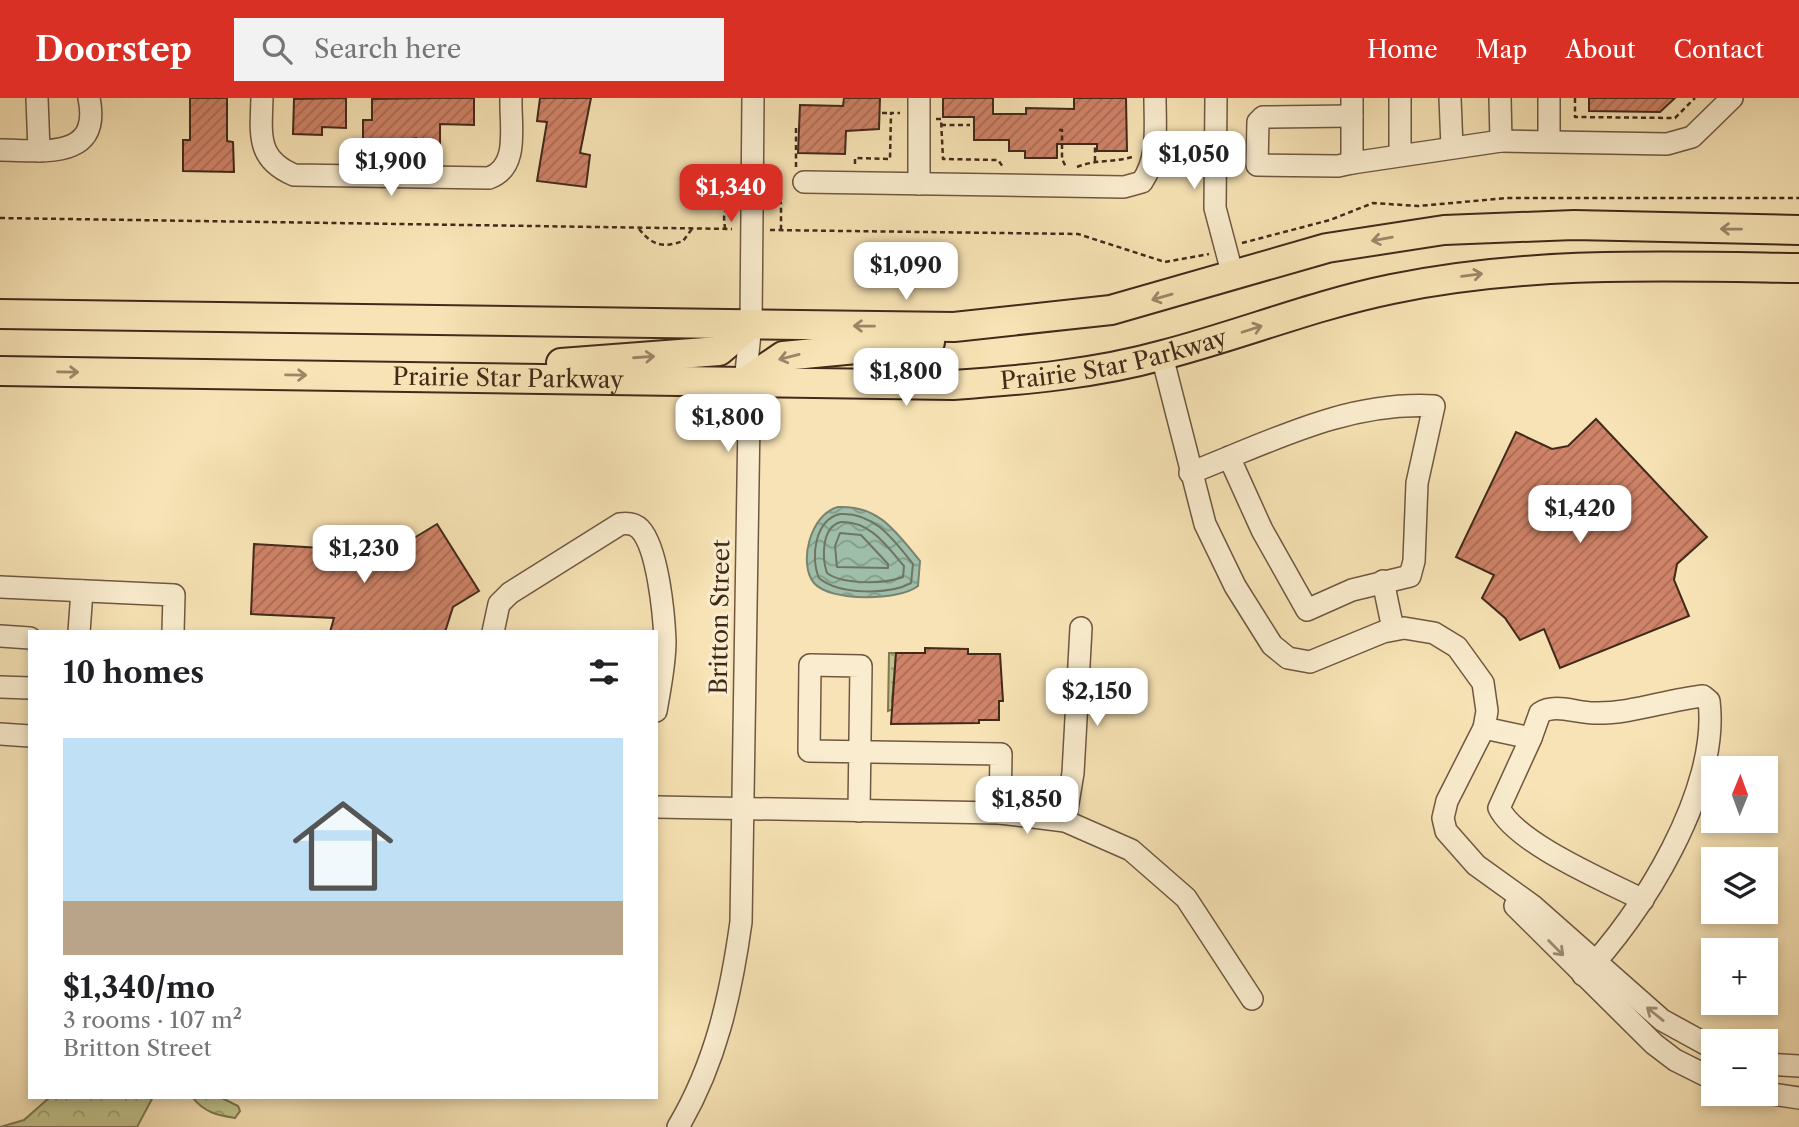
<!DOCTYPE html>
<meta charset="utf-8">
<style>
:root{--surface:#fff;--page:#f2f2f2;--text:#202124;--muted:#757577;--line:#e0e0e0;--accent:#d93025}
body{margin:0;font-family:"Libre Caslon Text",serif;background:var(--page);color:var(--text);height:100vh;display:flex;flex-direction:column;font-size:26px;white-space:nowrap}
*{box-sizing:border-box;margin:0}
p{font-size:23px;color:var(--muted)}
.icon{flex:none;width:38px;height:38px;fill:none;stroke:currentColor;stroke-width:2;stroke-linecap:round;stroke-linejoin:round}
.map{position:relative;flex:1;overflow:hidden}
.sheet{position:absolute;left:28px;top:532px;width:630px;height:469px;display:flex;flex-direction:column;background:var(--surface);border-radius:0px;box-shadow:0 4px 10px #0003}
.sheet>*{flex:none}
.needle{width:46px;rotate:1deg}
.buttons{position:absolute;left:1701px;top:658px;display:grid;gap:14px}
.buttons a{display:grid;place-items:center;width:77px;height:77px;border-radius:0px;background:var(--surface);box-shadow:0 4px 10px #0003;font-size:35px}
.price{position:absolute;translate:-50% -60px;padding:0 16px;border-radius:14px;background:#fff;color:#222;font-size:23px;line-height:46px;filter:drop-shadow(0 2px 4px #0008)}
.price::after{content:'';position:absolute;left:50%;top:42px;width:21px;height:16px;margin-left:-10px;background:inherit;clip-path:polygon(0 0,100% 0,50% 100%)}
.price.current{background:var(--accent);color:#fff}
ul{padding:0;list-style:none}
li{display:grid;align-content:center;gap:14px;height:371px;padding:0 35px}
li+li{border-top:2px solid var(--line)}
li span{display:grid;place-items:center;height:217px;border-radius:0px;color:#555}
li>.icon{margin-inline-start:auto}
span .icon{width:126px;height:126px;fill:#fffc;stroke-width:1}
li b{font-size:30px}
h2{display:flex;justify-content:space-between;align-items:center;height:84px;padding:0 35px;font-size:30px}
header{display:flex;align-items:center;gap:42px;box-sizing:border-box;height:98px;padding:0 35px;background:var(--accent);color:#fff}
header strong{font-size:33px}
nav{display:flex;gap:38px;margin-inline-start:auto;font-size:24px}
.search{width:490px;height:63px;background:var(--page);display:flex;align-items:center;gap:18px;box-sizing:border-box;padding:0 24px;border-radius:0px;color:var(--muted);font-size:26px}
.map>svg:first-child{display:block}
.forest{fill:url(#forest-crowns);stroke:#817652;stroke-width:2}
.park{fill:url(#park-dots);stroke:#817652;stroke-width:2}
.water{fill:url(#water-waves);stroke:#798370;stroke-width:2}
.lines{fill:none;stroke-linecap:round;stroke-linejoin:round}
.shore{stroke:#707462;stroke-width:2}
.building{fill:url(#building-hatch);stroke:#422a1a;stroke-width:2}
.minor-casing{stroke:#6f5841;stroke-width:24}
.major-casing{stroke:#422a1a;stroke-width:32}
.path{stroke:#422a1a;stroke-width:2.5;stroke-dasharray:5 3.5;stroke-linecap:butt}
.minor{stroke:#faedcf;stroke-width:21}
.major{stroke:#f7e3b5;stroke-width:28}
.oneway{stroke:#9c8668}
.oneway2{stroke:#9e8c74}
.labels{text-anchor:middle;stroke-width:6;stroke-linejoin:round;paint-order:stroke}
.street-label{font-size:24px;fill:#422a1a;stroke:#faedcf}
</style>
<header>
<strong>Doorstep</strong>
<div class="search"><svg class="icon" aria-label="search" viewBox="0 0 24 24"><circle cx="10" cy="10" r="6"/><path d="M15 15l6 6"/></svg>Search here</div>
<nav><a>Home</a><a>Map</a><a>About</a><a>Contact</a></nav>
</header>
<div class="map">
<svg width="1799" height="1029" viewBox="0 0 1799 1029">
<defs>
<pattern id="forest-crowns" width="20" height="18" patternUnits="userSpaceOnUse" patternTransform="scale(1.75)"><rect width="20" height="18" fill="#c0c38b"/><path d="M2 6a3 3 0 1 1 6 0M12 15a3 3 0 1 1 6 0" fill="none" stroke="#9e9f71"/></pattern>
<pattern id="park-dots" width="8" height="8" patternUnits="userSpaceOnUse" patternTransform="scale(1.75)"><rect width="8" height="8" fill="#c0c38b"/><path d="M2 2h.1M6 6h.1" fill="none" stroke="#9e9f71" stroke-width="1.8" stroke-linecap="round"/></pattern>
<pattern id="water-waves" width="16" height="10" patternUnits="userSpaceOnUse" patternTransform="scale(1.75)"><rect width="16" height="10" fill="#9ebeaa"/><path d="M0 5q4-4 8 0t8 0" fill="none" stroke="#829b8a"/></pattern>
<pattern id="building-hatch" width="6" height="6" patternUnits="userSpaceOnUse" patternTransform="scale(1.75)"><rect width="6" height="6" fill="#cf8368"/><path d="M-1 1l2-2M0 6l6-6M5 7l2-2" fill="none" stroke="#aa6b55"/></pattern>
</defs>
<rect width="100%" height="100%" fill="#f7e3b5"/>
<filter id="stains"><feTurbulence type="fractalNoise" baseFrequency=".00286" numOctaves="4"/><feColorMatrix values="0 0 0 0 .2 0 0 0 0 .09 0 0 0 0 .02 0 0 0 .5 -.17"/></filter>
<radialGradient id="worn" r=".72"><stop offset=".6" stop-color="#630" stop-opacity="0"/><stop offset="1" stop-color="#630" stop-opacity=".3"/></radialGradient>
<!-- forest -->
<g class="forest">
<path d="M 50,999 L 153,999 L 137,1029 L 0,1029 L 24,1022 Z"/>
<path d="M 192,999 L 220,999 L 238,1008 L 240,1013 L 235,1020 C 216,1017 204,1014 192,999 Z"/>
</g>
<!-- park -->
<path class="park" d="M 889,555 L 896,555 L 892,604 L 896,610 L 888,613 Z"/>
<!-- water -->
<path class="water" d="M 838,409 C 879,407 896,434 920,463 L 918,488 C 899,503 830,504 814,485 C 798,466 810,416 838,409 Z"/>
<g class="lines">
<!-- shore -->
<g class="shore">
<path d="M 840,416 C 874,414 893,441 913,466 L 911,485 C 889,497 839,497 819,480 C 810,459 815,422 840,416 Z"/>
<path d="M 841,424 C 870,423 886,447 904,468 L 903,479 C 885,486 843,487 827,475 C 822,460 821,429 841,424 Z"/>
<path d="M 840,435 L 861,437 L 888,466 L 888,470 L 837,469 L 835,448 Z"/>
</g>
</g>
<!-- building -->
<g class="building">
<path d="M 190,0 L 227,0 L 227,43 L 233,44 L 234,74 L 183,73 L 183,42 L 190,42 Z"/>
<path d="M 346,0 L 346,30 L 322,29 L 322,37 L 293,36 L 294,1 Z"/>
<path d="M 439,0 L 474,0 L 474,27 L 440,26 L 440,47 L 419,53 L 416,40 L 387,49 L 363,48 L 363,22 L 372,22 L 372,1 Z"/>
<path d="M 540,0 L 591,0 L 580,55 L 590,57 L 586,89 L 537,83 L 547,24 L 537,23 Z"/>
<path d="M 844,0 L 880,0 L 879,31 L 846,33 L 845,56 L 798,55 L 800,7 L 843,8 Z"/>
<path d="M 943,0 L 993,0 L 993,16 L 1026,16 L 1026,10 L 1074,11 L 1074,0 L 1126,0 L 1127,53 L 1097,53 L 1097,46 L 1057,46 L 1057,60 L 1025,60 L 1025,53 L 1009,53 L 1009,42 L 974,42 L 974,19 L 943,19 Z"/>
<path d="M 1589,0 L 1675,0 L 1660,14 L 1589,13 Z"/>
<path d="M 1596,321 L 1707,439 L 1677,466 L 1674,482 L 1689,518 L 1560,570 L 1544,531 L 1520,542 L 1505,520 L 1482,500 L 1494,477 L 1456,459 L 1516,334 L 1552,351 L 1568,348 Z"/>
<path d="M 437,426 L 479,493 L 453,509 L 445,534 L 330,534 L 334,520 L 251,516 L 254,446 L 391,454 Z"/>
<path d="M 925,550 L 968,551 L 968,556 L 1000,556 L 1003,603 L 999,603 L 999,622 L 979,622 L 979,625 L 891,626 L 896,555 L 925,555 Z"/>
</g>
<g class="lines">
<!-- minor casing -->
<g class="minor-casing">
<g id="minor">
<path d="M 37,0 L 39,53"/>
<path d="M 262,0 C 261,36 256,61 294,77 L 489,80 C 520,69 510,28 511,0"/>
<path d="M 1216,0 L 1215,110 L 1233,178"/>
<path d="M 1352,0 L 1352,65 L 1501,43"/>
<path d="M 1400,0 L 1400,57"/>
<path d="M 1450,0 L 1452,49"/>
<path d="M 1500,0 L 1501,43 L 1667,46 L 1692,39 L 1732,0"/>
<path d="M 1549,0 L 1549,43"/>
<path d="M 1352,18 L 1263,19 L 1258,24 L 1257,67 L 1338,68 L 1352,65"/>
<path d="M 0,52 C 40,52 102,64 89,0"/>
<path d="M 804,84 L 1124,89 L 1142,84 C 1159,59 1155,30 1155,0"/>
<path d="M 919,86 L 919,0"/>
<path d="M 1162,258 L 1205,426 L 1235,488 L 1272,547 L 1288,560 L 1310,564 L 1383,534 L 1404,530 L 1434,535 L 1457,549 L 1483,585 L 1487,613 L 1484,630 L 1447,703 L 1443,720 L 1446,733 L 1476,767 L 1533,808 L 1662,922 L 1713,950"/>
<path d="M 1190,375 C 1270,344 1346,303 1434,308 L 1417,385 L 1414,463 L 1410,478 L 1352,492 L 1307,512 L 1262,432 L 1229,359"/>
<path d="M 1383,483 L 1393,531"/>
<path d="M 0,489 L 174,497 L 173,534"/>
<path d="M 79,534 L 82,493"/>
<path d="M 493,534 L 499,506 L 510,495 L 620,426 C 627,425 635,426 640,431 C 658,450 664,517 665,543 C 665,566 660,590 656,613"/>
<path d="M 0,538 L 30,540"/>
<path d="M 0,589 L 30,590"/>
<path d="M 1484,630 L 1531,640 L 1540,615 C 1555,605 1576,615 1594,615 C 1631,616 1666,602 1703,598 L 1709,603 C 1720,691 1642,817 1583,877"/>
<path d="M 0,636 L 30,638"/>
<path d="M 1531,640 L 1499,710 C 1517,746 1606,783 1643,802"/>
<path d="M 656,709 L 1000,715 L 1065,723 L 1131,752 L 1186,800 L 1252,901"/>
<path d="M 859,713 L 861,568 L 810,567 L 809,653 L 1001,656 L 1000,715"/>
<path d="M 1065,723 L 1073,675 L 1081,530"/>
<path d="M 1515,808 L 1654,946 L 1675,962 L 1713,981"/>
<path d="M 1766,966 L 1799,968"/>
<path d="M 1766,995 L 1799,1000"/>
<path d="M 678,1029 C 716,965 731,896 741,824 L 749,321 L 745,284 L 751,226 L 753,0"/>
</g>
</g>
<!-- major casing -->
<g class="major-casing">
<g id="major">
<path d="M 0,216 L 954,229 L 1111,212 L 1327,150 L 1444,132 L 1574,127 L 1799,132"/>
<path d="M 561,265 L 719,253 L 751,226"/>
<path id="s1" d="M 0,273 L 953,287 C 1024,282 1095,276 1163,257 C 1240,237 1314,207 1392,191 C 1527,163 1662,168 1799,170"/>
<path d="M 745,284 L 783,258 L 930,244"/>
</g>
</g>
<!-- path -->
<g class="path">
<path d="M 1575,0 L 1575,19 L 1675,20 L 1695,0"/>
<path d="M 882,15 L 891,15"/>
<path d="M 936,21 L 941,21 L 943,61 L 998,62 L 1003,69"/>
<path d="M 941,27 L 970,27"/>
<path d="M 1059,32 L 1062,32 L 1062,61 L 1066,69"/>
<path d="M 1095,63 L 1095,48"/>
<path d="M 855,66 L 855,60 L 890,61 L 891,15 L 900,15"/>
<path d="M 796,69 L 796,30"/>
<path d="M 1077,69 C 1096,61 1115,65 1135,58"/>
<path d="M 772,77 L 781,106 L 781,132"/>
<path d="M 0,120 L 732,131"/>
<path d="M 639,131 C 653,148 663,150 683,143 L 692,131"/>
<path d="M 725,131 L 724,119 L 732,87"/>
<path d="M 770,132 L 1078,136 L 1165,164 L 1209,156"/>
<path d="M 1242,145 L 1330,122 L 1373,105 L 1418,108 L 1508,100 L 1799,100"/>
</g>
<!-- minor -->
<use href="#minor" class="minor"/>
<!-- major -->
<use href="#major" class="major"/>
</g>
<!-- one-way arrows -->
<defs><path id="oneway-shaft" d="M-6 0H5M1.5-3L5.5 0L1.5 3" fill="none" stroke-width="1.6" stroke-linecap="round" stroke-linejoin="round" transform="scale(1.75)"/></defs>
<g class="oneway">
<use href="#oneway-shaft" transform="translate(1731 131) rotate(-179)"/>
<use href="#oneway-shaft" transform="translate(1382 141) rotate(170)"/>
<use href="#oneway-shaft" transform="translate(1472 177) rotate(-8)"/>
<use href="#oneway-shaft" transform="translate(1162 199) rotate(164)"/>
<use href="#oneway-shaft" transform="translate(864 228) rotate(-179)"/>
<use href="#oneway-shaft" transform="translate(1252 231) rotate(-18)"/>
<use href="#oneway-shaft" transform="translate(644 259) rotate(-4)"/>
<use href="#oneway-shaft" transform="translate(789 259) rotate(166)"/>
<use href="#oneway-shaft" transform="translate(68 274) rotate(1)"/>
<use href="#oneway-shaft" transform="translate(296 277) rotate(1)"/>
</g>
<g class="oneway2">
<use href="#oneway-shaft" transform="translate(1556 850) rotate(45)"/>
<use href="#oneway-shaft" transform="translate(1655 916) rotate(-141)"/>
</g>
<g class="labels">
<!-- street labels -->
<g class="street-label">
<text dy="8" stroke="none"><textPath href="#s1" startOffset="1116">Prairie Star Parkway</textPath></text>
<text dy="8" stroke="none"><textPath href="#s1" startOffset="508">Prairie Star Parkway</textPath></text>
<text transform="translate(720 519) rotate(-89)" y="8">Britton Street</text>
</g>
</g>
<rect width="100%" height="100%" filter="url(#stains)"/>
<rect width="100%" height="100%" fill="url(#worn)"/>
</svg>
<div class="buttons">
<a><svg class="needle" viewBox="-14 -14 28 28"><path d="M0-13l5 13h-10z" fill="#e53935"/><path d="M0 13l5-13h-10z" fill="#757577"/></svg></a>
<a><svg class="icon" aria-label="layers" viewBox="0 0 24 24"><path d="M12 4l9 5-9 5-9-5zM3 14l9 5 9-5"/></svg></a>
<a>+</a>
<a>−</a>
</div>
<b class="price" style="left:1194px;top:93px">$1,050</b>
<b class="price" style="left:391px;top:100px">$1,900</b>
<b class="price current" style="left:731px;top:126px">$1,340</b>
<b class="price" style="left:906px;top:204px">$1,090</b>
<b class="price" style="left:906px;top:310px">$1,800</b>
<b class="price" style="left:728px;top:356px">$1,800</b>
<b class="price" style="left:1580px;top:447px">$1,420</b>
<b class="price" style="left:364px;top:487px">$1,230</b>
<b class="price" style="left:1097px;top:630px">$2,150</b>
<b class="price" style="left:1027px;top:738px">$1,850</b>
<section class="sheet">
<h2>10 homes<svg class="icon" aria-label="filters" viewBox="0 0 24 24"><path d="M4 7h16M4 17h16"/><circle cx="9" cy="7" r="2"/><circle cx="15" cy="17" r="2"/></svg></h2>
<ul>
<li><span style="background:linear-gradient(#bfe0f5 75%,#b9a48a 0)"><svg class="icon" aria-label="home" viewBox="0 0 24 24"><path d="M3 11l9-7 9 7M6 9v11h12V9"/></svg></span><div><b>$1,340/mo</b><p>3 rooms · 107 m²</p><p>Britton Street</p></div></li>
</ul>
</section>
</div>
